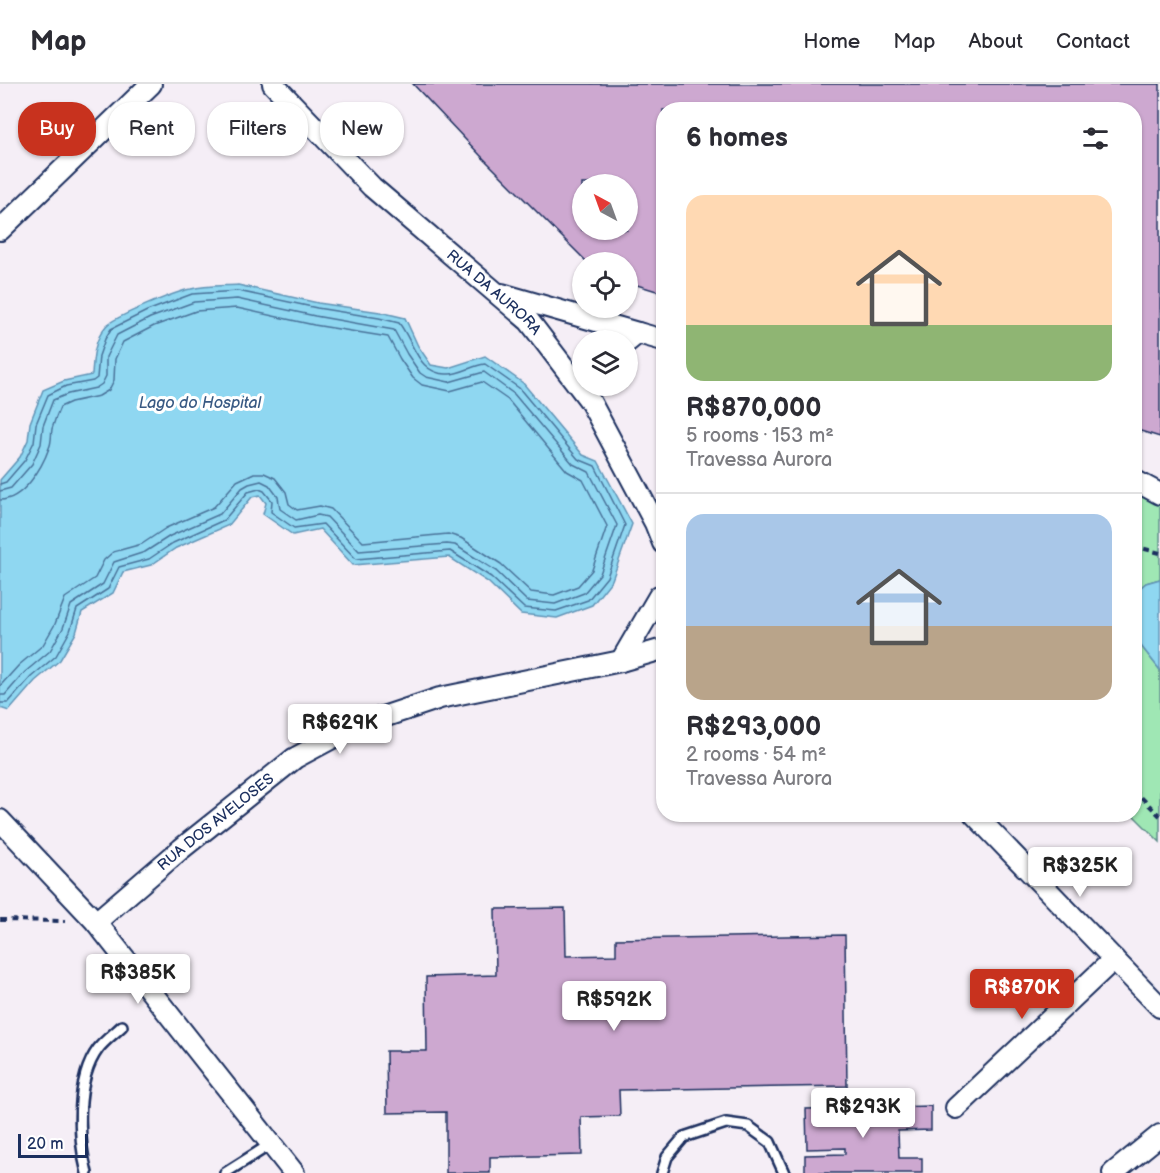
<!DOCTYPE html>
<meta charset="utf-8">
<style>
:root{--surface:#fff;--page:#f7f7f7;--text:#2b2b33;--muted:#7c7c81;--line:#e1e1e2;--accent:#c8321e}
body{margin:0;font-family:"Balsamiq Sans",sans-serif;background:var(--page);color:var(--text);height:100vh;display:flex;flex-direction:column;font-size:22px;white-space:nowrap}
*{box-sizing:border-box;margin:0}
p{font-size:20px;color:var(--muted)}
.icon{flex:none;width:33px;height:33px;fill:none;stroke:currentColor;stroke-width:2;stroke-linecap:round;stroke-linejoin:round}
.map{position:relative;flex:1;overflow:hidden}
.details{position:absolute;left:656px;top:18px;width:486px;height:720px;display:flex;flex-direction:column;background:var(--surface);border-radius:24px;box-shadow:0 2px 4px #0004}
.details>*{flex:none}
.top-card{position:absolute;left:18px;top:18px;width:548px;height:54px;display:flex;gap:12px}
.needle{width:39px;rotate:319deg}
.buttons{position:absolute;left:572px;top:90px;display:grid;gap:12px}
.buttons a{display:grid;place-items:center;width:66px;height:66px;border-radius:50%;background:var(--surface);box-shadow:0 2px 4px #0004;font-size:30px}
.scale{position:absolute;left:18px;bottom:15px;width:70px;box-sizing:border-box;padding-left:6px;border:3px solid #1b2f5e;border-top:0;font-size:16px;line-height:21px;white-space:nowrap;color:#1b2f5e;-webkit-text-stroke:4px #fff;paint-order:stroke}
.price{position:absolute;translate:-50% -51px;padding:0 14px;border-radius:6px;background:#fff;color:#222;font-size:20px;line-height:39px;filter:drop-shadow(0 2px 3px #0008)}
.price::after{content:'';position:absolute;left:50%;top:36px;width:18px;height:14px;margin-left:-9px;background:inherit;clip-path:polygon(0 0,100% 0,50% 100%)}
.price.on{background:var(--accent);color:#fff}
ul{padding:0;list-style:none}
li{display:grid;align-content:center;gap:12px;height:318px;padding:0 30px}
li+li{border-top:2px solid var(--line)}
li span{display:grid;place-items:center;height:186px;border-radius:18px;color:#555}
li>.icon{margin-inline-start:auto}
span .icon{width:108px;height:108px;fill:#fffc;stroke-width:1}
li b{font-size:26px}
h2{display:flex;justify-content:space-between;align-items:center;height:72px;padding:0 30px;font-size:26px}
.pill{padding:0 21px;border-radius:24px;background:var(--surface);box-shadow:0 2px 4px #0004;font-size:21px;line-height:54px}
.pill.on{background:var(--accent);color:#fff}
header{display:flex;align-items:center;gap:36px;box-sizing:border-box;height:84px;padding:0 30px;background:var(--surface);border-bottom:2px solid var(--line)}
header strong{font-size:28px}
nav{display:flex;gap:33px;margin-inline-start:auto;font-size:21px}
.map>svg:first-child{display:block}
.green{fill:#9fe7b4;stroke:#5d8b89;stroke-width:1.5}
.water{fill:#8fd7f1;stroke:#6194b6;stroke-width:1.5}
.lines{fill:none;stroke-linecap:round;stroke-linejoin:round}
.shore{stroke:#497299;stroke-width:1.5}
.building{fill:#cda8d0;stroke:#1b2f5e;stroke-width:1.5;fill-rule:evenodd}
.lane-casing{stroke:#1b2f5e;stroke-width:14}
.street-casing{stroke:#1b2f5e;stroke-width:24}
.path{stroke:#1b2f5e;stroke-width:4;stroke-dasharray:6 4.5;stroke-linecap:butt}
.lane{stroke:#fff;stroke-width:9}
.street{stroke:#fff;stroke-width:20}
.labels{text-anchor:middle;stroke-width:6;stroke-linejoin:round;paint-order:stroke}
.street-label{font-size:15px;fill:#1b2f5e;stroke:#fff}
.water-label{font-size:16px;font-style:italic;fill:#385983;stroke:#fff}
</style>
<header>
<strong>Map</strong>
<nav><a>Home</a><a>Map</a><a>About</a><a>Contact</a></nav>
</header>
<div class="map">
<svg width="1160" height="1089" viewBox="0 0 1160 1089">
<rect width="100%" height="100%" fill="#f5eef6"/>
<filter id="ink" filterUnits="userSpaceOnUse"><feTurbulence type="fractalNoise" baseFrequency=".0167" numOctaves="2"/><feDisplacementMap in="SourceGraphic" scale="12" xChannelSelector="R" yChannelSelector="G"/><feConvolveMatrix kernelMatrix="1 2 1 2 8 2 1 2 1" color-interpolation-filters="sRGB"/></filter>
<g filter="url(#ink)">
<!-- green -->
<g class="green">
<path d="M 1134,402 L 1160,415 L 1160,495 L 1146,499 L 1134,509 Z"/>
<path d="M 1134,553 L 1160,586 L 1160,758 L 1133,731 Z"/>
</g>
<!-- water -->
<g class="water">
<path d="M 238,201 L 318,219 L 380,228 L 405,234 L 418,262 L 431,281 L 448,284 L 485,272 L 523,299 L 583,371 L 598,377 L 632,440 L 612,496 L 592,521 L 557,534 L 521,530 L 488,498 L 449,473 L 353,481 L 320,445 L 293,451 L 263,430 L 266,419 L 260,411 L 252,413 L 229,441 L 176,464 L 151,481 L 123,488 L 113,509 L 82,528 L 76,549 L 60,576 L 35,597 L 9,627 L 0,624 L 0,396 L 20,373 L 28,356 L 30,339 L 43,306 L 64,297 L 92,291 C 93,274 94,256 106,242 C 114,233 177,207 191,205 C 206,201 223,202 238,201 Z"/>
<path d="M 1160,495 L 1160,586 L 1134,553 L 1134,509 L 1146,499 Z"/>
</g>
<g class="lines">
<!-- shore -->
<g class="shore">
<path d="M 0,400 L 6,398 L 25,376 L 34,358 L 36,340 L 48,311 L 66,302 L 93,297 L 97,294 L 99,272 L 105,255 L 111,245 L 147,227 L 192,210 L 238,207 L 317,224 L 379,234 L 399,239 C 414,258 418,292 449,290 C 461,290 473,281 485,280 L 519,304 L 578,375 L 595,382 L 625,441 L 607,493 L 588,516 L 556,527 L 524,524 L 491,493 L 450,467 L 356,475 L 323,440 L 294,444 L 271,428 L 272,417 L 264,407 L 259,405 L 248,408 L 224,436 L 173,459 L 149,475 L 119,483 L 108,505 L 77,525 L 70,547 L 56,572 L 31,593 L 8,619 L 0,619"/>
<path d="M 0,407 L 11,404 L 32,380 L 41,360 L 43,342 L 53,316 L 68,310 L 96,304 L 102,300 L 106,292 L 106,273 L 117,251 L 150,234 L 194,218 L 237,215 L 315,232 L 394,246 L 407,270 L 420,289 L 426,293 L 449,298 L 484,288 L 514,310 L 573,380 L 589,388 L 617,441 L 600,490 L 584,509 L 555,520 L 527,517 L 496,487 L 455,461 L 447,460 L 359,467 L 327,433 L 318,431 L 296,436 L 280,425 L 278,413 L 269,401 L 261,397 L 249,400 L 242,404 L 220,430 L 170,452 L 145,468 L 114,478 L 103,500 L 71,521 L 63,544 L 50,567 L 25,588 L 5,611 L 0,611"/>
<path d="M 0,416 C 23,416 42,384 49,364 C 52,358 51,351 52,345 C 54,338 57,330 60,323 L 71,318 L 99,312 L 109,306 L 114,296 L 115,275 L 123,258 L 154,242 L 196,227 L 237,224 L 314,241 L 388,253 L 400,275 L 413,294 L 422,301 L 450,307 L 482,298 L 508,316 L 567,387 L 583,396 L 607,442 L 592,486 L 578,502 L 554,511 L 531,508 L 501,480 L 461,454 L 448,450 L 363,458 L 331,425 L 320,422 L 297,426 L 289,420 L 286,408 L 275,394 L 264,389 L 254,389 L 237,397 L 214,423 L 166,444 L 142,460 L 113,468 L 104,476 L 95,494 L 65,514 L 55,540 L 43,561 L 19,581 L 0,602"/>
</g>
</g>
<!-- building -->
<g class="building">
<path d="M 413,0 L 1160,0 L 1160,353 L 1134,345 L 1134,26 L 663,26 L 663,209 L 627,198 L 627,178 L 587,178 L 480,71 ZM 582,100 L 627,100 L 627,146 L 582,146 Z"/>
<path d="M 565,824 L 566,872 L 616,871 L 616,855 L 845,851 L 847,1002 L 619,1006 L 620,1032 L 581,1033 L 582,1071 L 490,1073 L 490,1089 L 446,1089 L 446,1028 L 387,1029 L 386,967 L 427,967 L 426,893 L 496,891 L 495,825 Z"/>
<path d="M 931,1022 L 931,1046 L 898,1047 L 899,1074 L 922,1074 L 922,1089 L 805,1089 L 805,1071 L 845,1070 L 845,1064 L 807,1065 L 806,1025 Z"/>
</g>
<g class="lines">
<!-- lane casing -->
<g class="lane-casing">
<g id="lane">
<path d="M 87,1089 C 78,1054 75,996 98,965 C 104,957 115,949 122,942"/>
<path d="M 225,1089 L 271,1060"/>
<path d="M 662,1089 L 667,1073 L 684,1053 L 726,1039 L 748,1042 L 770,1058 L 784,1089"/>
</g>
</g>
<!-- street casing -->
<g class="street-casing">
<g id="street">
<path id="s1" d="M 273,0 L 372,103 L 529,237 L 590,317 L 655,439 L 663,459"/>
<path d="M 0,146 L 151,0"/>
<path d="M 502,210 L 638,249"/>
<path d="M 627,258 L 638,249 L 663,256"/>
<path d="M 1134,396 L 1160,410"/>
<path d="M 621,577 L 659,512"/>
<path d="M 974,730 L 1160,923"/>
<path d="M 0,736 L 96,838 L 294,1089"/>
<path id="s2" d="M 96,838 L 181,765 L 295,674 L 353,643 L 440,614 L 621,577 L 663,565"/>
<path d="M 956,1024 L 1114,875"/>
<path d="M 1113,1089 L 1160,1051"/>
</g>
</g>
<!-- path -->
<g class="path">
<path d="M 1134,462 L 1160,469"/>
<path d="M 1134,706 L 1160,732"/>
<path d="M 0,836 L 65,837"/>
</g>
<!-- lane -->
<use href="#lane" class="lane"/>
<!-- street -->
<use href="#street" class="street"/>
</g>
</g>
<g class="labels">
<!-- street labels -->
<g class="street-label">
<text dy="5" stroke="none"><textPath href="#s1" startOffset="304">RUA DA AURORA</textPath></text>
<text dy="5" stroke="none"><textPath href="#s2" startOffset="156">RUA DOS AVELOSES</textPath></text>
</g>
<!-- water labels -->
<g class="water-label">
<text x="200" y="324">Lago do Hospital</text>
</g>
</g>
</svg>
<div class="buttons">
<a><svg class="needle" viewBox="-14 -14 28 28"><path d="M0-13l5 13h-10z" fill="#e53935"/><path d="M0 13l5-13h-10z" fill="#7c7c81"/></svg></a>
<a><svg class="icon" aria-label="locate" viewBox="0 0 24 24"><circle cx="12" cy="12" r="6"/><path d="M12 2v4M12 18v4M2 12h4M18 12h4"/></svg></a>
<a><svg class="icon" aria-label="layers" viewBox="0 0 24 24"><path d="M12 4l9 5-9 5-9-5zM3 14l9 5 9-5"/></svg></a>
</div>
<div class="scale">20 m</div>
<b class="price" style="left:340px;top:671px">R$629K</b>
<b class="price" style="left:1080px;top:814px">R$325K</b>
<b class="price" style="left:138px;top:921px">R$385K</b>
<b class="price on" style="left:1022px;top:936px">R$870K</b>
<b class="price" style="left:614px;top:948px">R$592K</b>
<b class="price" style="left:863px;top:1055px">R$293K</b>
<div class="top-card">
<a class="pill on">Buy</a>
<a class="pill">Rent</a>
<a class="pill">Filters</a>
<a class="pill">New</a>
</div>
<section class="details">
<h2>6 homes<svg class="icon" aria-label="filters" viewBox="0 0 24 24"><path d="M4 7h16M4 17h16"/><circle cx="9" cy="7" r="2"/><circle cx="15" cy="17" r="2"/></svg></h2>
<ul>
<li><span style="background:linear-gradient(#ffd9b3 70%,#8fb573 0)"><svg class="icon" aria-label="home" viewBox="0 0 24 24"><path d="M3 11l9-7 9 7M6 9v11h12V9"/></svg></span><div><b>R$870,000</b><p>5 rooms · 153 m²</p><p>Travessa Aurora</p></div></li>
<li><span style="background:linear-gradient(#a9c7e8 60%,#b9a48a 0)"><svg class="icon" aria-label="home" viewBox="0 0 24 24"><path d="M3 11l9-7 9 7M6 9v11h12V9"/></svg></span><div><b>R$293,000</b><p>2 rooms · 54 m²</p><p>Travessa Aurora</p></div></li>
</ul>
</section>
</div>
